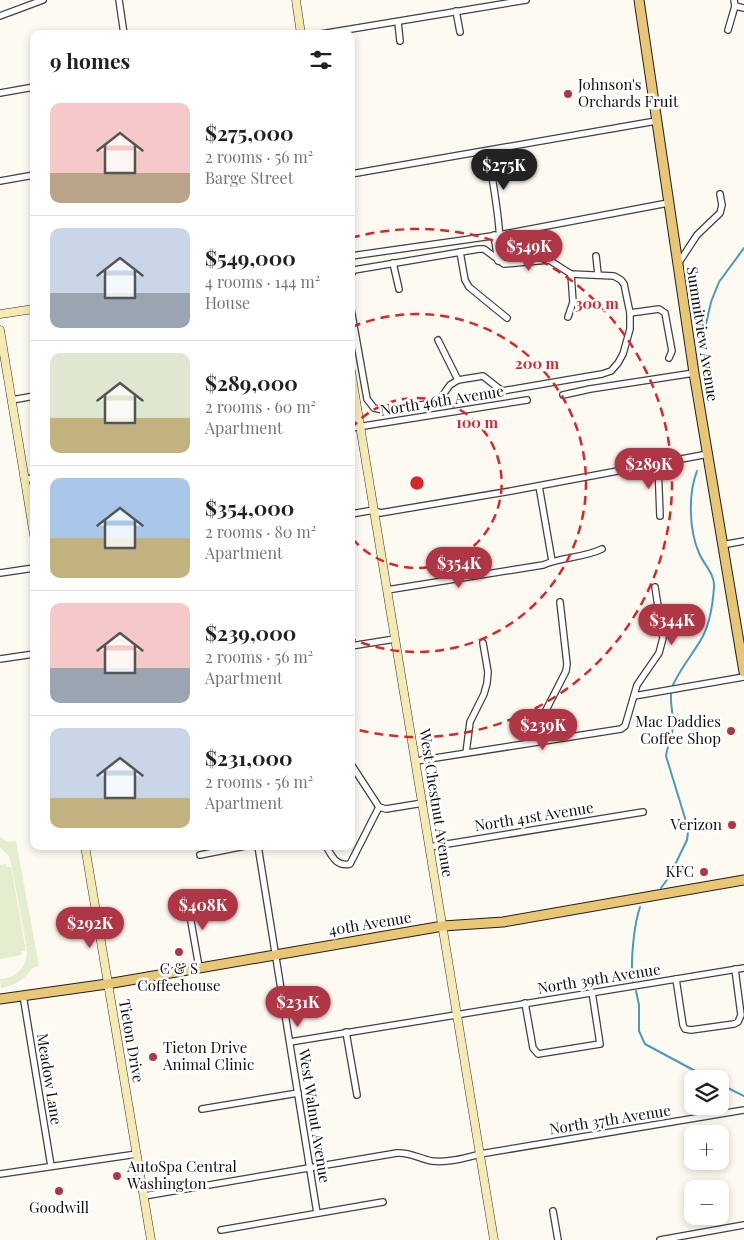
<!DOCTYPE html>
<meta charset="utf-8">
<style>
:root{--surface:#fff;--page:#f2f2f2;--text:#202124;--muted:#757577;--line:#e0e0e0;--accent:#af3645}
body{margin:0;font-family:"Playfair Display",serif;background:var(--page);color:var(--text);height:100vh;display:flex;flex-direction:column;font-size:19px;white-space:nowrap}
*{box-sizing:border-box;margin:0}
p{font-size:16px;color:var(--muted)}
.icon{flex:none;width:28px;height:28px;fill:none;stroke:currentColor;stroke-width:2;stroke-linecap:round;stroke-linejoin:round}
.map{position:relative;flex:1;overflow:hidden}
.panel{position:absolute;left:30px;top:30px;width:325px;height:820px;display:flex;flex-direction:column;background:var(--surface);border-radius:10px;box-shadow:0 2px 8px #0003}
.panel>*{flex:none}
.controls{position:absolute;left:684px;top:1070px;display:grid;gap:10px}
.controls a{display:grid;place-items:center;width:45px;height:45px;border-radius:10px;background:var(--surface);box-shadow:0 2px 8px #0003;font-size:25px}
.price{position:absolute;translate:-50% -42px;padding:0 11px;border-radius:18px;background:var(--accent);color:#fff;font-size:16px;line-height:32px;filter:drop-shadow(0 1px 2px #0008)}
.price::after{content:'';position:absolute;left:50%;top:30px;width:15px;height:11px;margin-left:-8px;background:inherit;clip-path:polygon(0 0,100% 0,50% 100%)}
.price.on{background:#222;color:#fff}
ul{padding:0;list-style:none}
li{display:flex;align-items:center;gap:15px;height:125px;padding:0 20px}
li+li{border-top:1px solid var(--line)}
li span{display:grid;place-items:center;flex:none;width:140px;height:100px;border-radius:10px;color:#555}
li>.icon{margin-inline-start:auto}
span .icon{width:60px;height:60px;fill:#fffc;stroke-width:1}
li b{font-size:21px}
h2{display:flex;justify-content:space-between;align-items:center;height:60px;padding:0 20px;font-size:21px}
.map>svg:first-child{display:block}
.pitch{fill:#e5edcf}
.lines{fill:none;stroke-linecap:round;stroke-linejoin:round}
.stream{stroke:#4b99be;stroke-width:2}
.street-casing{stroke:#414141;stroke-width:8}
.secondary-casing{stroke:#303030;stroke-width:9}
.primary-casing{stroke:#1f1f1f;stroke-width:11}
.street{stroke:#fff;stroke-width:5.5}
.secondary{stroke:#f6eab4;stroke-width:8}
.primary{stroke:#e9c576;stroke-width:9}
.ring{fill:none;stroke:#d62828;stroke-width:2.5;stroke-dasharray:9 6}
.poi-dot{fill:#af3645;stroke:#fff;stroke-width:2}
.labels{text-anchor:middle;stroke-width:5;stroke-linejoin:round;paint-order:stroke}
.poi-label{font-size:15px;fill:#0e0e0e;stroke:#fff;text-anchor:start}
.street-label{font-size:15px;fill:#0e0e0e;stroke:#fff}
.centre{fill:#d62828;stroke:#fff;stroke-width:2.5}
.ring-label{font-size:15px;text-anchor:middle;font-weight:bold;fill:#d62828;stroke:#fff;stroke-width:5;stroke-linejoin:round;paint-order:stroke}
</style>
<div class="map">
<svg width="744" height="1240" viewBox="0 0 744 1240">
<rect width="100%" height="100%" fill="#fdfaf2"/>
<!-- pitch -->
<g class="pitch">
<path d="M 0,837 L 8,842 L 16,841 L 39,966 L 32,968 C 25,980 15,985 1,988 L 0,979 C 18,978 27,966 27,949 L 11,863 L 9,856 L 0,847 Z"/>
<path d="M 6,864 L 6,867 L 11,867 L 26,951 L 21,951 L 22,955 L 0,959 L 0,865 Z"/>
</g>
<g class="lines">
<!-- stream -->
<g class="stream">
<path d="M 701,346 L 711,302 L 719,282 L 744,248"/>
<path d="M 673,685 C 681,667 694,653 703,636 C 710,622 713,602 714,587 C 715,574 704,565 699,553 C 689,530 688,494 697,471"/>
<path d="M 661,888 L 669,877 L 687,840 L 688,832 L 685,818 L 666,756 C 667,746 672,737 673,727 C 674,716 670,705 671,694"/>
<path d="M 633,981 C 630,963 634,924 640,907"/>
<path d="M 636,991 L 639,1005 L 639,1031 L 645,1044 L 710,1079"/>
<path d="M 720,1084 L 744,1096"/>
</g>
<!-- street casing -->
<g class="street-casing">
<g id="street">
<path d="M 119,0 L 124,34"/>
<path d="M 735,6 L 744,8"/>
<path d="M 456,11 L 460,32"/>
<path d="M 0,16 L 43,0"/>
<path d="M 398,22 L 400,41"/>
<path d="M 728,30 L 735,6 L 734,0"/>
<path d="M 321,34 L 526,0"/>
<path d="M 0,93 L 34,87"/>
<path d="M 488,151 C 491,173 505,244 498,261 L 494,235"/>
<path d="M 351,174 L 656,121"/>
<path d="M 0,181 L 34,175"/>
<path d="M 460,252 L 465,280 L 469,287 L 507,318"/>
<path d="M 351,256 L 499,235 L 668,203"/>
<path d="M 596,256 L 598,274"/>
<path d="M 393,263 L 399,289"/>
<path d="M 678,264 L 697,235 L 720,213 L 722,205 L 720,194"/>
<path d="M 351,275 L 354,270 L 479,249 L 484,249 L 504,264 L 549,260 L 571,274 L 614,276 L 621,280 L 624,284 L 630,313 L 630,329 L 623,354 L 618,363 L 611,371 L 602,374 L 502,391 L 483,376 L 458,380 L 450,385 L 440,399 L 432,403 L 387,411 L 374,408 L 367,399 L 351,309"/>
<path d="M 630,313 L 659,309 L 665,313 L 672,351 L 669,358"/>
<path d="M 568,317 L 573,302 L 571,274"/>
<path d="M 438,340 L 458,380"/>
<path d="M 563,395 L 590,389 L 694,373"/>
<path d="M 12,400 L 34,396"/>
<path d="M 351,428 L 527,400"/>
<path d="M 658,464 L 660,516"/>
<path d="M 25,479 L 34,478"/>
<path d="M 539,486 L 552,561"/>
<path d="M 351,514 L 374,510 L 380,513 L 511,491 L 708,454"/>
<path d="M 722,545 L 744,541"/>
<path d="M 0,573 L 34,568"/>
<path d="M 387,590 L 543,565 C 562,557 583,558 602,549"/>
<path d="M 351,646 L 395,639"/>
<path d="M 0,659 L 34,654"/>
<path d="M 634,696 L 744,677"/>
<path d="M 545,740 L 543,716 L 566,671 L 567,664 L 560,602"/>
<path d="M 466,753 L 470,722 L 484,694 L 487,683 L 488,672 L 483,643"/>
<path d="M 416,761 L 621,729 L 625,726 L 637,685 L 659,653 L 663,638 L 655,587"/>
<path d="M 351,764 L 379,807"/>
<path d="M 379,807 L 386,809 L 423,803"/>
<path d="M 258,846 L 317,1213"/>
<path d="M 326,846 C 332,856 336,867 350,864 L 379,807"/>
<path d="M 429,847 L 643,812"/>
<path d="M 200,855 L 245,846"/>
<path d="M 187,899 L 199,967"/>
<path d="M 676,979 L 683,1025 L 685,1029 L 691,1030 L 734,1024 L 738,1022 L 741,1015 L 735,969"/>
<path d="M 23,995 L 51,1166"/>
<path d="M 525,1003 L 533,1048 L 538,1054 L 600,1044 L 592,992"/>
<path d="M 346,1032 L 357,1095"/>
<path d="M 290,1042 L 744,968"/>
<path d="M 202,1109 L 298,1093"/>
<path d="M 0,1174 L 137,1154"/>
<path d="M 144,1196 L 397,1153 C 410,1152 420,1159 432,1161 C 448,1163 465,1158 480,1154 L 744,1110"/>
<path d="M 553,1211 L 558,1240"/>
<path d="M 221,1230 L 383,1202"/>
<path d="M 660,1240 L 744,1225"/>
</g>
</g>
<!-- secondary casing -->
<g class="secondary-casing">
<g id="secondary">
<path d="M 296,0 L 301,34"/>
<path d="M 0,314 L 34,309"/>
<path d="M 0,330 L 34,535"/>
<path d="M 351,371 L 494,1240"/>
<path d="M 85,846 L 151,1240"/>
</g>
</g>
<!-- primary casing -->
<g class="primary-casing">
<g id="primary">
<path d="M 639,0 L 694,373 L 744,672"/>
<path d="M 0,999 L 107,984 L 443,926 L 503,922 L 744,880"/>
</g>
</g>
<!-- street -->
<use href="#street" class="street"/>
<!-- secondary -->
<use href="#secondary" class="secondary"/>
<!-- primary -->
<use href="#primary" class="primary"/>
</g>
<!-- distance rings -->
<g class="ring">
<path d="M351 429A85 85 0 1 1 351 537"/>
<path d="M352 327A169 169 0 1 1 352 639"/>
<path d="M351 238A254 254 0 1 1 351 728"/>
</g>
<!-- markers -->
<g class="poi-dot">
<circle cx="568" cy="94" r="5"/>
<circle cx="731" cy="731" r="5"/>
<circle cx="732" cy="825" r="5"/>
<circle cx="704" cy="872" r="5"/>
<circle cx="179" cy="952" r="5"/>
<circle cx="153" cy="1057" r="5"/>
<circle cx="117" cy="1176" r="5"/>
<circle cx="59" cy="1191" r="5"/>
</g>
<g class="labels">
<!-- poi labels -->
<g class="poi-label">
<text x="578" y="90">Johnson's<tspan x="578" dy="17">Orchards Fruit</tspan></text>
<text x="721" y="727" text-anchor="end">Mac Daddies<tspan x="721" dy="17">Coffee Shop</tspan></text>
<text x="722" y="830" text-anchor="end">Verizon</text>
<text x="694" y="877" text-anchor="end">KFC</text>
<text x="179" y="974" text-anchor="middle">C &amp; S<tspan x="179" dy="17">Coffeehouse</tspan></text>
<text x="163" y="1053">Tieton Drive<tspan x="163" dy="17">Animal Clinic</tspan></text>
<text x="127" y="1172">AutoSpa Central<tspan x="127" dy="17">Washington</tspan></text>
<text x="59" y="1213" text-anchor="middle">Goodwill</text>
</g>
<!-- street labels -->
<g class="street-label">
<text transform="translate(702 334) rotate(81)" y="5">Summitview Avenue</text>
<text transform="translate(442 401) rotate(-9)" y="5">North 46th Avenue</text>
<text transform="translate(436 803) rotate(81)" y="5">West Chestnut Avenue</text>
<text transform="translate(534 817) rotate(-9)" y="5">North 41st Avenue</text>
<text transform="translate(370 924) rotate(-9)" y="5">40th Avenue</text>
<text transform="translate(599 979) rotate(-9)" y="5">North 39th Avenue</text>
<text transform="translate(131 1041) rotate(80)" y="5">Tieton Drive</text>
<text transform="translate(49 1079) rotate(81)" y="5">Meadow Lane</text>
<text transform="translate(314 1116) rotate(81)" y="5">West Walnut Avenue</text>
<text transform="translate(610 1120) rotate(-9)" y="5">North 37th Avenue</text>
</g>
</g>
<circle cx="417" cy="483" r="8" class="centre"/>
<g class="ring-label">
<text x="597" y="309">300 m</text>
<text x="537" y="369">200 m</text>
<text x="477" y="428">100 m</text>
</g>
</svg>
<div class="controls">
<a><svg class="icon" aria-label="layers" viewBox="0 0 24 24"><path d="M12 4l9 5-9 5-9-5zM3 14l9 5 9-5"/></svg></a>
<a>+</a>
<a>−</a>
</div>
<b class="price on" style="left:504px;top:191px">$275K</b>
<b class="price" style="left:529px;top:272px">$549K</b>
<b class="price" style="left:649px;top:490px">$289K</b>
<b class="price" style="left:459px;top:589px">$354K</b>
<b class="price" style="left:672px;top:646px">$344K</b>
<b class="price" style="left:543px;top:751px">$239K</b>
<b class="price" style="left:203px;top:931px">$408K</b>
<b class="price" style="left:90px;top:949px">$292K</b>
<b class="price" style="left:298px;top:1028px">$231K</b>
<section class="panel">
<h2>9 homes<svg class="icon" aria-label="filters" viewBox="0 0 24 24"><path d="M4 7h16M4 17h16"/><circle cx="9" cy="7" r="2"/><circle cx="15" cy="17" r="2"/></svg></h2>
<ul>
<li><span style="background:linear-gradient(#f6c9c9 70%,#b9a48a 0)"><svg class="icon" aria-label="home" viewBox="0 0 24 24"><path d="M3 11l9-7 9 7M6 9v11h12V9"/></svg></span><div><b>$275,000</b><p>2 rooms · 56 m²</p><p>Barge Street</p></div></li>
<li><span style="background:linear-gradient(#c9d6e8 65%,#9aa5b1 0)"><svg class="icon" aria-label="home" viewBox="0 0 24 24"><path d="M3 11l9-7 9 7M6 9v11h12V9"/></svg></span><div><b>$549,000</b><p>4 rooms · 144 m²</p><p>House</p></div></li>
<li><span style="background:linear-gradient(#dfe7d0 65%,#c2b280 0)"><svg class="icon" aria-label="home" viewBox="0 0 24 24"><path d="M3 11l9-7 9 7M6 9v11h12V9"/></svg></span><div><b>$289,000</b><p>2 rooms · 60 m²</p><p>Apartment</p></div></li>
<li><span style="background:linear-gradient(#a9c7e8 60%,#c2b280 0)"><svg class="icon" aria-label="home" viewBox="0 0 24 24"><path d="M3 11l9-7 9 7M6 9v11h12V9"/></svg></span><div><b>$354,000</b><p>2 rooms · 80 m²</p><p>Apartment</p></div></li>
<li><span style="background:linear-gradient(#f6c9c9 65%,#9aa5b1 0)"><svg class="icon" aria-label="home" viewBox="0 0 24 24"><path d="M3 11l9-7 9 7M6 9v11h12V9"/></svg></span><div><b>$239,000</b><p>2 rooms · 56 m²</p><p>Apartment</p></div></li>
<li><span style="background:linear-gradient(#c9d6e8 70%,#c2b280 0)"><svg class="icon" aria-label="home" viewBox="0 0 24 24"><path d="M3 11l9-7 9 7M6 9v11h12V9"/></svg></span><div><b>$231,000</b><p>2 rooms · 56 m²</p><p>Apartment</p></div></li>
</ul>
</section>
</div>
